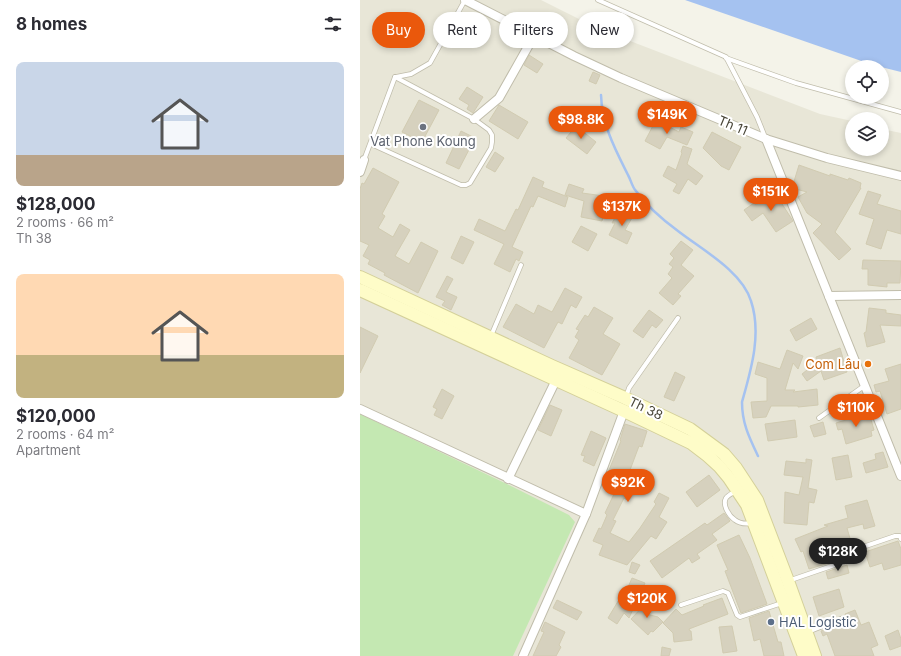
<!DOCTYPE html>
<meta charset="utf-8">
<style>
:root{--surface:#fff;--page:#f7f7f7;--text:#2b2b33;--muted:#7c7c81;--accent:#ea580c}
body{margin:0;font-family:Inter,sans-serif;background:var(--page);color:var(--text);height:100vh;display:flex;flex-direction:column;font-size:15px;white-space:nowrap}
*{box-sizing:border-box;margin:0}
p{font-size:13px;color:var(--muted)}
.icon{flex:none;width:22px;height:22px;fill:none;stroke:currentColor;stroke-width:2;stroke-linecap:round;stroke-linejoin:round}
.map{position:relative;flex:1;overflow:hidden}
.panel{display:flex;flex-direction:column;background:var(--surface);width:360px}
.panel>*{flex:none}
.hud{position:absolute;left:12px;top:12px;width:380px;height:36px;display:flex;gap:8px}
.fabs{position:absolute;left:485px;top:60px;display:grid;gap:8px}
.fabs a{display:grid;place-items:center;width:44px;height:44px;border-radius:50%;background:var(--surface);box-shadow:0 2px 6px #0003;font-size:20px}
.price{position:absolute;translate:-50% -34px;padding:0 9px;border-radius:14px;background:var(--accent);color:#fff;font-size:13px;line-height:26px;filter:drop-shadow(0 1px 2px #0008)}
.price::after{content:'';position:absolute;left:50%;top:24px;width:12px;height:9px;margin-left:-6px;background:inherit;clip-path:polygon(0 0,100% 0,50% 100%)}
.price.active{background:#222;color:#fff}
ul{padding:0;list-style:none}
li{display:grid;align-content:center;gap:8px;height:212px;padding:0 16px}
li span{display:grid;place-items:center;height:124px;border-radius:8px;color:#555}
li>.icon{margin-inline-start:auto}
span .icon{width:72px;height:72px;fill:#fffc;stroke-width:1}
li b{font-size:17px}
h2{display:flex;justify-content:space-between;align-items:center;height:48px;padding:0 16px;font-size:17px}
.pill{padding:0 14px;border-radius:18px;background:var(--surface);box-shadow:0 2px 6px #0003;font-size:14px;line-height:36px}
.pill.active{background:var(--accent);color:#fff}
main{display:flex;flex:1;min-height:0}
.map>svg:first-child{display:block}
.residential{fill:#e8e6d7}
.green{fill:#c4e8b2}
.water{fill:#a5c2f0}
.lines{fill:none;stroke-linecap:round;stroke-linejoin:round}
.stream{stroke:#a5c2f0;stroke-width:2.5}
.building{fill:#d6d1be;stroke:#d1cbb1}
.lane-casing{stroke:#c0bdab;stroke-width:5.5}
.street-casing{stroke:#c0bdab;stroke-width:10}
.secondary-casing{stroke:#d4d099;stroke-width:14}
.lane{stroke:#fff;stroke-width:4}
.street{stroke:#fff;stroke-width:8}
.secondary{stroke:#fefcc8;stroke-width:12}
.worship-dot{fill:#6b7280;stroke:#fff;stroke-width:1.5}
.food-dot{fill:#e8710a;stroke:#fff;stroke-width:1.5}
.service-dot{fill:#5c6f8a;stroke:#fff;stroke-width:1.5}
.labels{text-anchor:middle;stroke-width:4;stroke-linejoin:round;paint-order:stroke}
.street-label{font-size:13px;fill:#484537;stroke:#fff}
.worship-label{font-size:13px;fill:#5b616d;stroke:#fff}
.food-label{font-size:13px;fill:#c56008;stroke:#fff;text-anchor:end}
.service-label{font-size:13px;fill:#4e5e75;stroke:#fff;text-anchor:start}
</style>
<main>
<section class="panel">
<h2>8 homes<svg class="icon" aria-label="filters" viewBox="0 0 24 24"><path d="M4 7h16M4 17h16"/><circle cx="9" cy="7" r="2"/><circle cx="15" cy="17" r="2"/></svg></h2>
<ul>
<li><span style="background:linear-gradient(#c9d6e8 75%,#b9a48a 0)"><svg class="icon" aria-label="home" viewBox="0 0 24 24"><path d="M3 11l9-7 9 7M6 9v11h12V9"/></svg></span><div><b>$128,000</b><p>2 rooms · 66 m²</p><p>Th 38</p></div></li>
<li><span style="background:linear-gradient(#ffd9b3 65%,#c2b280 0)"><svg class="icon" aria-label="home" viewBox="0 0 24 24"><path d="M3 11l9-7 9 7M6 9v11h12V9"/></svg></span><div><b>$120,000</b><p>2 rooms · 64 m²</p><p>Apartment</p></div></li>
</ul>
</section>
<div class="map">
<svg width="541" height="656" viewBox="0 0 541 656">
<rect width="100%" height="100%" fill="#f4f3e9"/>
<!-- residential -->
<path class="residential" d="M 0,0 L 181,0 L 239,29 L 460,114 L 492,121 L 492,149 L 522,149 L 522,129 L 541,133 L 541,656 L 0,656 Z"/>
<!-- green -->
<path class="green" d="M 0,414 L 149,485 L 209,515 L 215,522 L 153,656 L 0,656 Z"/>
<!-- water -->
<path class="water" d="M 325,0 L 541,0 L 541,72 L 513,65 Z"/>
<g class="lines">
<!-- stream -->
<path class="stream" d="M 241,95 C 242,125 255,149 268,175 C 271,180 272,187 276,191 C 287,206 303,220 318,231 C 341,249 382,271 391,301 C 402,334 391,370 382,402 C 382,423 389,437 398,456"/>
</g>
<!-- building -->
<g class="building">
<path d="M 101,15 L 115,24 L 103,43 L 90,35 Z"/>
<path d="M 169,55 L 183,64 L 177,73 L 164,65 Z"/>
<path d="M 233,72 L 240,75 L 236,84 L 229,81 Z"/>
<path d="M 107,87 L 123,97 L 113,113 L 107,109 L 109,105 L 99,99 Z"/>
<path d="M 59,100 L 79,110 L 62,142 L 42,132 Z"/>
<path d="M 139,105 L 168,122 L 158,139 L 129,121 Z"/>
<path d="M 296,120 L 319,132 L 321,127 L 333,132 L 327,145 L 307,137 L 300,149 L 285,141 Z"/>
<path d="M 216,126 L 236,142 L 227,154 L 206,138 Z"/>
<path d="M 101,131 L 115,138 L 99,169 L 86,163 Z"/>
<path d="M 352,132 L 381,147 L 369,170 L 361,166 L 343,148 Z"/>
<path d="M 323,146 L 332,149 L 327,164 L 343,176 L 336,185 L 328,179 L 319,194 L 313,191 L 317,184 L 303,176 L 308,166 L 316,170 L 322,153 L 321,152 Z"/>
<path d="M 135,152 L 144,158 L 135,172 L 126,167 Z"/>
<path d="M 439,165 L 470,176 L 470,174 L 488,180 L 489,178 L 501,183 L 500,188 L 501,188 L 475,232 L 491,249 L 479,260 L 453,233 L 462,224 L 447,213 L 438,197 L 447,192 L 432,188 Z"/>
<path d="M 13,168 L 39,182 L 22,214 L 25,216 L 18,228 L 33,237 L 40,224 L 50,230 L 35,256 L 49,264 L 61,242 L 78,251 L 58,293 L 24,275 L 25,273 L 8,264 L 10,260 L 3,256 L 9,245 L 0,241 L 0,189 L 2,183 L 4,184 Z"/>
<path d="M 173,177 L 184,182 L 182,187 L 208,197 L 205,207 L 178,196 L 173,207 L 171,206 L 152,247 L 163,252 L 159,261 L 156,259 L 150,272 L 134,264 L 144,244 L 114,230 L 119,219 L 145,231 L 156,209 L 158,210 Z"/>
<path d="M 209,184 L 224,189 L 222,193 L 244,196 L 243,210 L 245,210 L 242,221 L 221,217 L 224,201 L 205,195 Z"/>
<path d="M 508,191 L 521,195 L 517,204 L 541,211 L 541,234 L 527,230 L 521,249 L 506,244 L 514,219 L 499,214 Z"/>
<path d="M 415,193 L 433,221 L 416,232 L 403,213 L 392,221 L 384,210 L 394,203 L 396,205 Z"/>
<path d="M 260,209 L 273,216 L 265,230 L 272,233 L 267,244 L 249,235 L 255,223 L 252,223 Z"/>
<path d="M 221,226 L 237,234 L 228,251 L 212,242 Z"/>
<path d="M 101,236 L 114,242 L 103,264 L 91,258 Z"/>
<path d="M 321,241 L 333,250 L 321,265 L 334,276 L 318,294 L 321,296 L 313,305 L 299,293 L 312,278 L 308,274 L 313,267 L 309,264 L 314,258 L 310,254 Z"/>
<path d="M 503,260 L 541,261 L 540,283 L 527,283 L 527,287 L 508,285 L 508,269 L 502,269 Z"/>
<path d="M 87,276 L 93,279 L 86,292 L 97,297 L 91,310 L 82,305 L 85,301 L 76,297 Z"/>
<path d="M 205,288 L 222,297 L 216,308 L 211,305 L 202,324 L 198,322 L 184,348 L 143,327 L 156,304 L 174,314 L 178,305 L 192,312 Z"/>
<path d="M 234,307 L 253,318 L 243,334 L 260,344 L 242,375 L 209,358 L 219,340 L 215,337 L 219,330 L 216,329 L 225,315 L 228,317 Z"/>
<path d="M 509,308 L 526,310 L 526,313 L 541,315 L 541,326 L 520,325 L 525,342 L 507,347 L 504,333 L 506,332 Z"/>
<path d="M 289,310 L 303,320 L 296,328 L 292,325 L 283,338 L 273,331 Z"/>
<path d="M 451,318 L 457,329 L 436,341 L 430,330 Z"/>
<path d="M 0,327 L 18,336 L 0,373 Z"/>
<path d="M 480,348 L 487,372 L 464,380 L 461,371 L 447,381 L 442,374 L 457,362 L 456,357 Z"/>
<path d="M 427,350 L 443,356 L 438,369 L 433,363 L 425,390 L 435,390 L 433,392 L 457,389 L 458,405 L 438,407 L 438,406 L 411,406 L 406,417 L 393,418 L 391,402 L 407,401 L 407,378 L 395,374 L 398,362 L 420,369 Z"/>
<path d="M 541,364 L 541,409 L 527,414 L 520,391 L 516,392 L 514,385 L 529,381 L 525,369 Z"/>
<path d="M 315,372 L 325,377 L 314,401 L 304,397 Z"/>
<path d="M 82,389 L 94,396 L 82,419 L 74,415 L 77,409 L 73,407 Z"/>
<path d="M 190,405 L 202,410 L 191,436 L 178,430 Z"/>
<path d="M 509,413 L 514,430 L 511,431 L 512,436 L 486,444 L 482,429 L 478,430 L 476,423 Z"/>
<path d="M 435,420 L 437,437 L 408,441 L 405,424 Z"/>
<path d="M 463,422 L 466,434 L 454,437 L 450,426 Z"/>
<path d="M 265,424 L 287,431 L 282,447 L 279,446 L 264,486 L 271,489 L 267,500 L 264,498 L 253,520 L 256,521 L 250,533 L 269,542 L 280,528 L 296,504 L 294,502 L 299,493 L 309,498 L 299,517 L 307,522 L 296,539 L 291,536 L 267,565 L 239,555 L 243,545 L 233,541 L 239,528 L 241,529 L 247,515 L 245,513 L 254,494 L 249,492 L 254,478 L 247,475 L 261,441 L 260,440 Z"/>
<path d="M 231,431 L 246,438 L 234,466 L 223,461 L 225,456 L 221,455 Z"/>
<path d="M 523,452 L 528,467 L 506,473 L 503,463 L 516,459 L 515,454 Z"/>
<path d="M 488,455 L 492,477 L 476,480 L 472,458 Z"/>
<path d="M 446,459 L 452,460 L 448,488 L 457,490 L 454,503 L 449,502 L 447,525 L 424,523 L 425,492 L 439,495 L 443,477 L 424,475 L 426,461 L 446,463 Z"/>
<path d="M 349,475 L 360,490 L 337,507 L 326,492 Z"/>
<path d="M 507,500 L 515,526 L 504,529 L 503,524 L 487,528 L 491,542 L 480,545 L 485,558 L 449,569 L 443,551 L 441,552 L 435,539 L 468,526 L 464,525 L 488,518 L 485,506 Z"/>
<path d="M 364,513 L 370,521 L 352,534 L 357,540 L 337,554 L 340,558 L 332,563 L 329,558 L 302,578 L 290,561 L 345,523 L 347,525 Z"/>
<path d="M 379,535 L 390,558 L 407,604 L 381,613 L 365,571 L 368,570 L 357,545 Z"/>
<path d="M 538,541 L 541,549 L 541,565 L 524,570 L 522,563 L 510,567 L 505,552 Z"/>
<path d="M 272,562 L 280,565 L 275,574 L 269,572 Z"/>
<path d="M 487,565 L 489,573 L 468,579 L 466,572 Z"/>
<path d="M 272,578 L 285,583 L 269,618 L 264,613 L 257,624 L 248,618 L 260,598 L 263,599 Z"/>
<path d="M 479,589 L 484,607 L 459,616 L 453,597 Z"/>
<path d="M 362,598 L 368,614 L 329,629 L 330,631 L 331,631 L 332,640 L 314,642 L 313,633 L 303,623 L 316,609 L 322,615 L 344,606 L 343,605 Z"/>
<path d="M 290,599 L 295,604 L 286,614 L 298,617 L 303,622 L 293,632 L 291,631 L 288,635 L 271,619 Z"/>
<path d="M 197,600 L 222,612 L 217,620 L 193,608 Z"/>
<path d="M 495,610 L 501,625 L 509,622 L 518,645 L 511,648 L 514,656 L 475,656 L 467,634 L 463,636 L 461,631 L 487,620 L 485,614 Z"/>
<path d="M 409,611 L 418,642 L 421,642 L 424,656 L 404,656 L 400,639 L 394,641 L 389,618 Z"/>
<path d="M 185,622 L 205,632 L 199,645 L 201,647 L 196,656 L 173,656 L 184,632 L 181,631 Z"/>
<path d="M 372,626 L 377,651 L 363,653 L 359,627 Z"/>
<path d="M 538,630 L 541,639 L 541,646 L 530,650 L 525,636 Z"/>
<path d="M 302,647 L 311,649 L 309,656 L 301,656 Z"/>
</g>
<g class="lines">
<!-- lane casing -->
<g class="lane-casing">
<g id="lane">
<path d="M 238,0 L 366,57 L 397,117 L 405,137"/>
<path d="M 366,58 L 436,83 L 541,112"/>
<path d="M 36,77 L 51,74 L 70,63 L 105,0"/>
<path d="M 11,144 L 101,185 L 106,185 L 110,183 L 131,148 L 132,142 L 132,135 L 129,130 L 114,119 L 35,77"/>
<path d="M 4,160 L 35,77"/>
<path d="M 131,336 L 161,265"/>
<path d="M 266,397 L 269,388 L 318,318"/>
<path d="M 459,418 L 504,386"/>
<path d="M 376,491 C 373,493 368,495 366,498 C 362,505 369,516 375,520 C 380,524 387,524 393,523"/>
<path d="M 428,581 L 492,559 L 495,550 L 497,549 L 535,536 L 540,536 L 541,539"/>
<path d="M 321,605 L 363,591 L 368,593 L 377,615 L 380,617 L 422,603"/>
<path d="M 448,632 L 483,618"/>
</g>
</g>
<!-- street casing -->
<g class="street-casing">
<g id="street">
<path d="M 105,0 L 214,56 L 261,78 L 406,139 L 467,158 L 541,176"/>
<path d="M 114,119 L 139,98 L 174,36"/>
<path d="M 406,139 L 541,476"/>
<path d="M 0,172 L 4,160"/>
<path d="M 469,296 L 541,295"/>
<path d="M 0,409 L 226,514"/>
<path d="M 148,479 L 196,380"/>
<path d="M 163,656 L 226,514 L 264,411"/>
</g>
</g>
<!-- secondary casing -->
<g class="secondary-casing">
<g id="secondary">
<path d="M 0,277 L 192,366 L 265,398 L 330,429 L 364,454 L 376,468 L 397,500 L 428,581 L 455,656"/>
<path d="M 0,290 L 264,411 L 331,443 L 348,456 L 359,466 L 369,478 L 387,505 L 444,656"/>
</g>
</g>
<!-- lane -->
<use href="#lane" class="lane"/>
<!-- street -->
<use href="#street" class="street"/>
<!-- secondary -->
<use href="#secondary" class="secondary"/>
</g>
<!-- markers -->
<circle class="worship-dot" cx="63" cy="127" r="4"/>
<circle class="food-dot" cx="508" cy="364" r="4"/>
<circle class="service-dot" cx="411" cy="622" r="4"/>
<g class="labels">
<!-- street labels -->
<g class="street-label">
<text transform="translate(373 125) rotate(23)" y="5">Th 11</text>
<text transform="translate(286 408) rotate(26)" y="5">Th 38</text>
</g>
<!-- worship labels -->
<g class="worship-label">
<text x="63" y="146">Vat Phone Koung</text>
</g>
<!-- food labels -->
<g class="food-label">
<text x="500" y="369">Com Lâu</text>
</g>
<!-- service labels -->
<g class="service-label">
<text x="419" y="627">HAL Logistic</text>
</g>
</g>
</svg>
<div class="fabs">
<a><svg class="icon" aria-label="locate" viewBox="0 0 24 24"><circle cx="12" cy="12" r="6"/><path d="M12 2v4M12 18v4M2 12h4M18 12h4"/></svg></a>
<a><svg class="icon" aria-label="layers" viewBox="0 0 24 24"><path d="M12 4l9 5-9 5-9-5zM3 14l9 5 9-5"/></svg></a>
</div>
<b class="price" style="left:307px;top:135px">$149K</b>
<b class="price" style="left:221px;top:140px">$98.8K</b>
<b class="price" style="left:411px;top:212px">$151K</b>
<b class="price" style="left:262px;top:227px">$137K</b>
<b class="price" style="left:496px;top:428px">$110K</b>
<b class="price" style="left:268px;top:503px">$92K</b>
<b class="price active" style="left:478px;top:572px">$128K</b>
<b class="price" style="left:287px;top:619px">$120K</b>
<div class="hud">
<a class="pill active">Buy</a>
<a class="pill">Rent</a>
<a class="pill">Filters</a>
<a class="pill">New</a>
</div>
</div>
</main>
